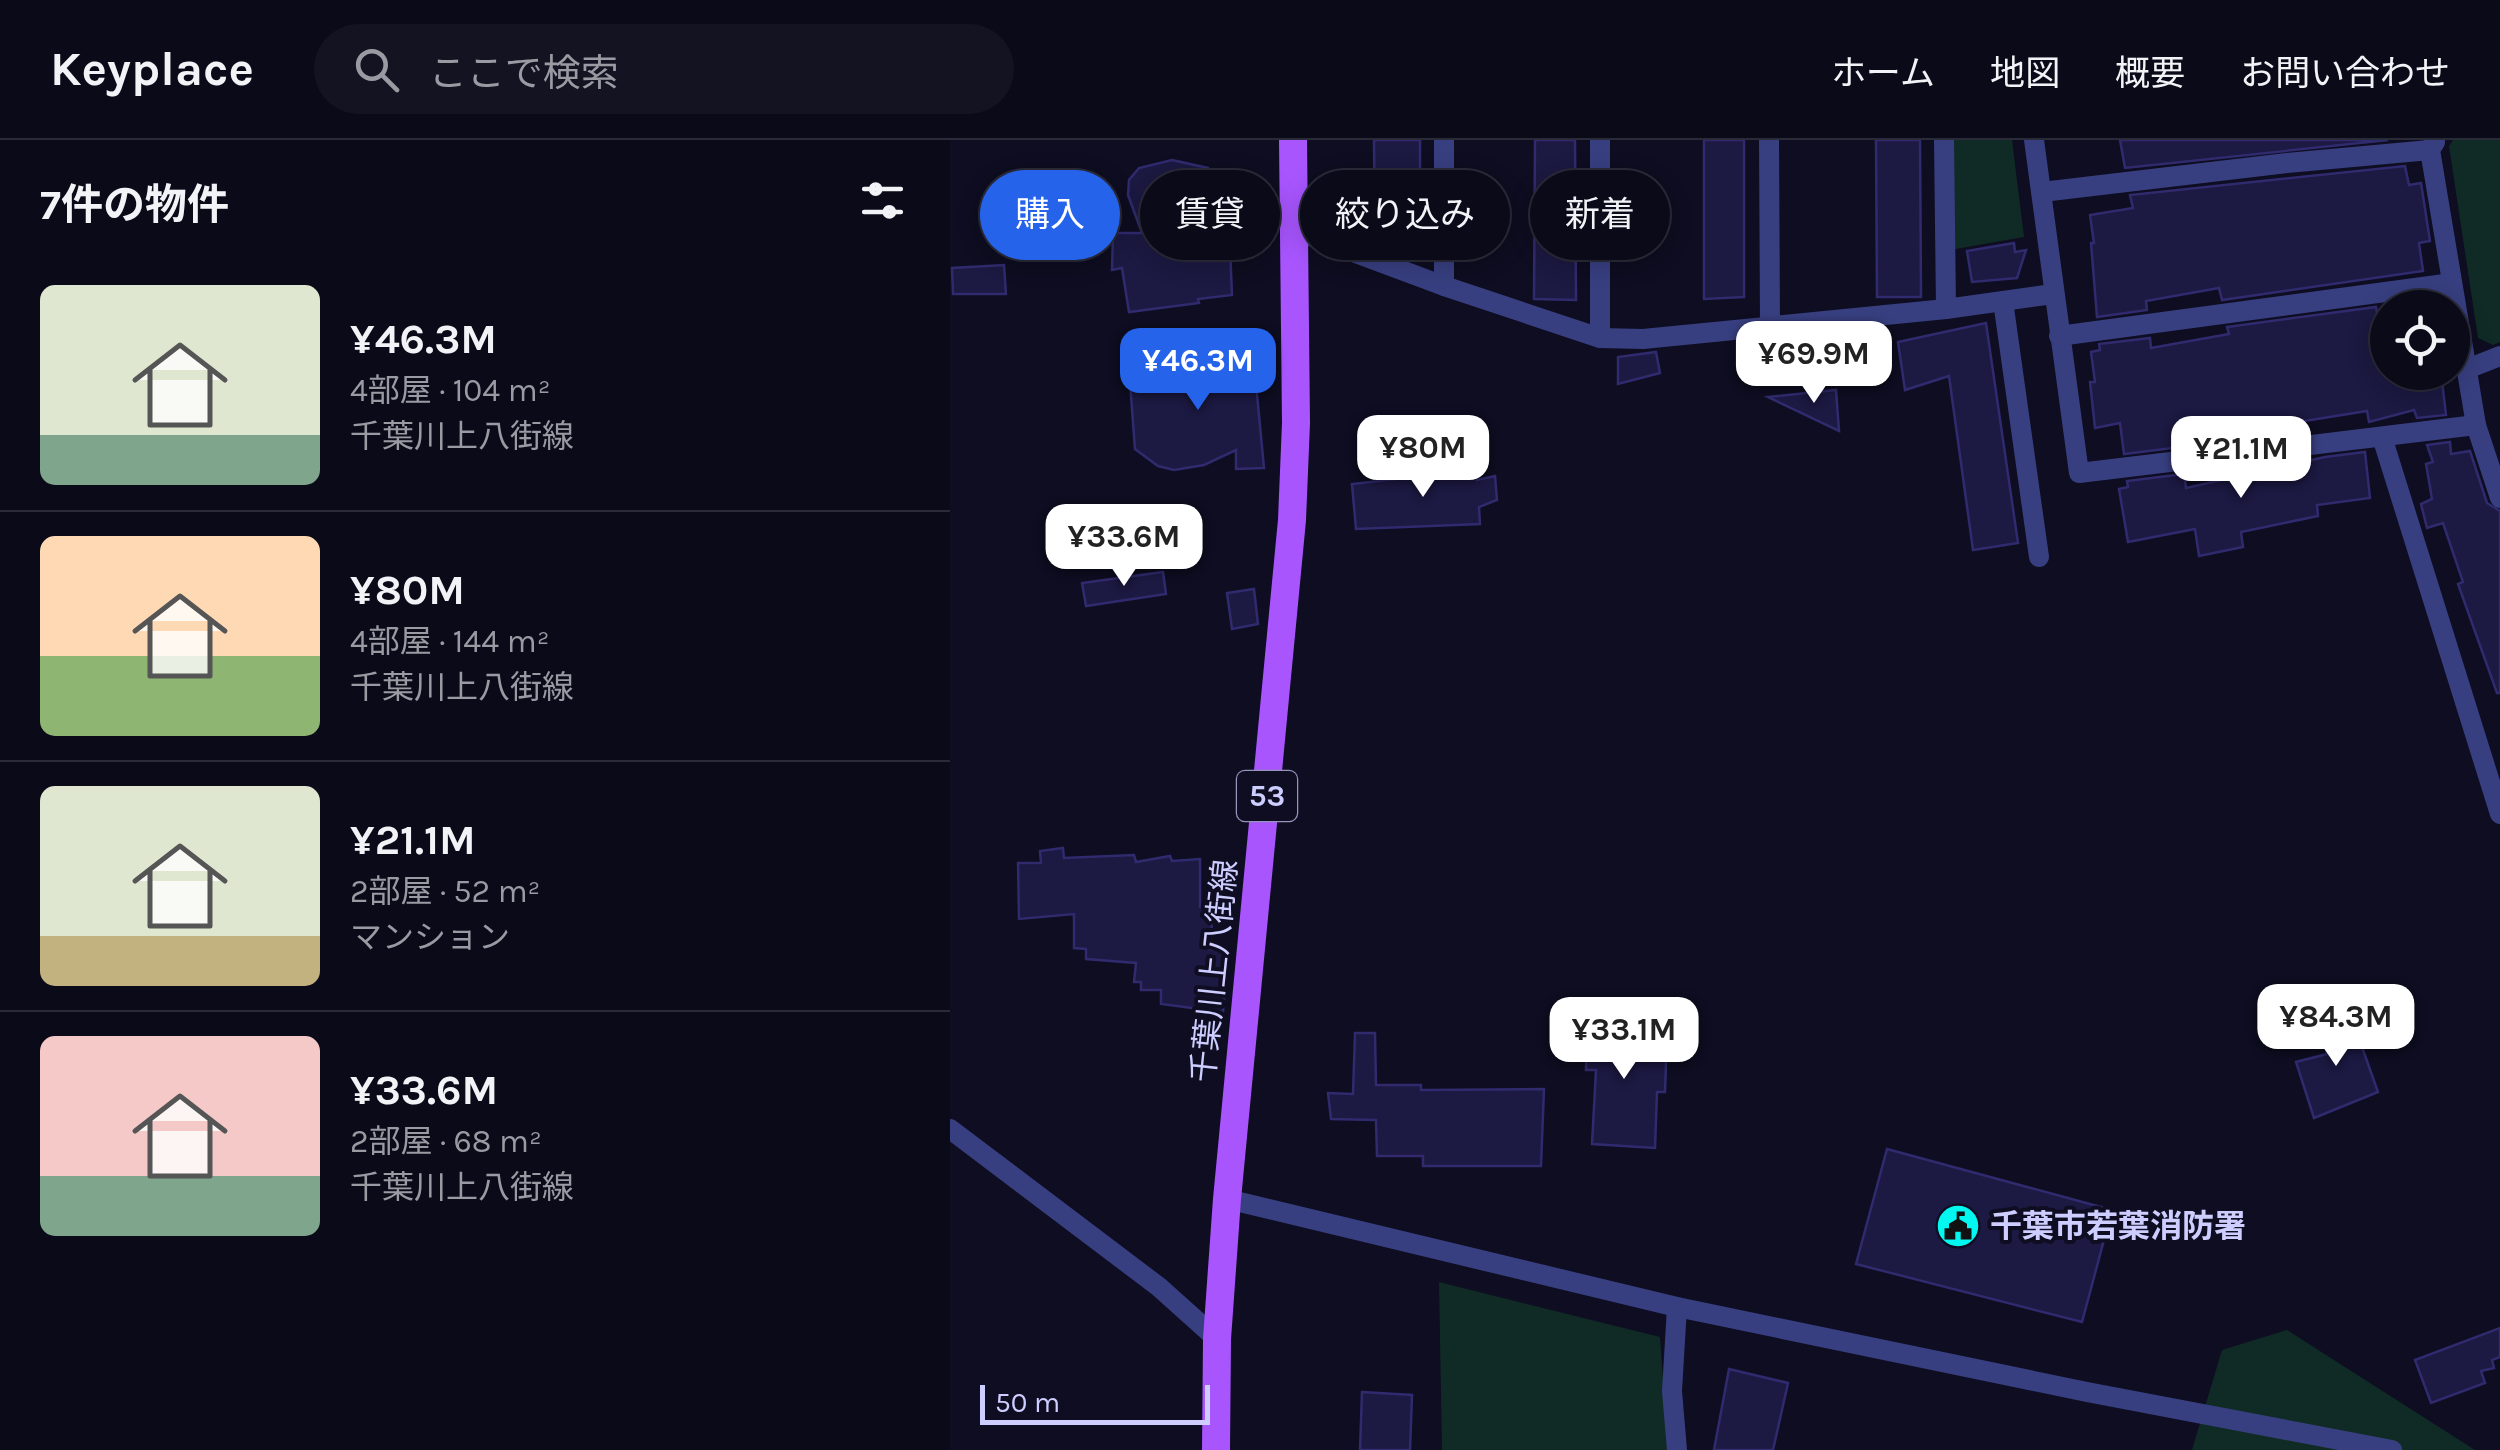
<!DOCTYPE html>
<html lang="ja">
<meta charset="utf-8">
<style>
:root{--surface:#0a0a19;--page:#131322;--text:#f1f3f6;--muted:#999aa2;--line:#2a2b38;--accent:#2563eb}
body{margin:0;font-family:Karla,"Noto Sans JP",sans-serif;background:var(--page);color:var(--text);height:100vh;display:flex;flex-direction:column;font-size:38px;white-space:nowrap}
*{box-sizing:border-box;margin:0}
p{font-size:32px;color:var(--muted)}
.icon{flex:none;width:55px;height:55px;fill:none;stroke:currentColor;stroke-width:2;stroke-linecap:round;stroke-linejoin:round}
.map{position:relative;flex:1;overflow:hidden}
.panel{display:flex;flex-direction:column;background:var(--surface);width:950px}
.panel>*{flex:none}
.banner{position:absolute;left:30px;top:30px;width:950px;height:90px;display:flex;gap:20px}
.controls{position:absolute;left:1420px;top:150px;display:grid;gap:20px}
.controls a{display:grid;place-items:center;width:100px;height:100px;border-radius:50%;background:var(--surface);box-shadow:0 5px 25px #0003,0 0 0 2px var(--line);font-size:50px}
.scale{position:absolute;left:30px;bottom:25px;width:230px;box-sizing:border-box;padding-left:10px;border:5px solid #cdceff;border-top:0;font-size:28px;line-height:35px;white-space:nowrap;color:#cdceff;-webkit-text-stroke:8px #0e0d21;paint-order:stroke}
.price{position:absolute;translate:-50% -85px;padding:0 22px;border-radius:20px;background:#fff;color:#222;font-size:32px;line-height:65px;filter:drop-shadow(0 2px 5px #0008)}
.price::after{content:'';position:absolute;left:50%;top:60px;width:30px;height:22px;margin-left:-15px;background:inherit;clip-path:polygon(0 0,100% 0,50% 100%)}
.price.on{background:var(--accent);color:#fff}
ul{padding:0;list-style:none}
li{display:flex;align-items:center;gap:30px;height:250px;padding:0 40px}
li+li{border-top:2px solid var(--line)}
li span{display:grid;place-items:center;flex:none;width:280px;height:200px;border-radius:15px;color:#555}
li>.icon{margin-inline-start:auto}
span .icon{width:120px;height:120px;fill:#fffc;stroke-width:1}
li b{font-size:42px}
h2{display:flex;justify-content:space-between;align-items:center;height:120px;padding:0 40px;font-size:42px}
.pill{padding:0 35px;border-radius:45px;background:var(--surface);box-shadow:0 5px 25px #0003,0 0 0 2px var(--line);font-size:35px;line-height:90px}
.pill.on{background:var(--accent);color:#fff}
header{display:flex;align-items:center;gap:60px;box-sizing:border-box;height:140px;padding:0 50px;background:var(--surface);border-bottom:2px solid var(--line)}
header strong{font-size:48px}
nav{display:flex;gap:55px;margin-inline-start:auto;font-size:35px}
.search{width:700px;height:90px;background:var(--page);display:flex;align-items:center;gap:25px;box-sizing:border-box;padding:0 35px;border-radius:55px;color:var(--muted);font-size:38px}
main{display:flex;flex:1;min-height:0}
.map>svg:first-child{display:block}
.green{fill:#102b26}
.building{fill:#1c1942;stroke:#302b6e;stroke-width:2.5}
.lines{fill:none;stroke-linecap:round;stroke-linejoin:round}
.minor{stroke:#383f80;stroke-width:20}
.tertiary{stroke:#383f80;stroke-width:20}
.primary{stroke:#a855fe;stroke-width:28}
.labels{text-anchor:middle;stroke-width:8;stroke-linejoin:round;paint-order:stroke}
.shield{fill:#0e0d21;stroke:#9494bc;stroke-width:2.5}
.shield-label{font-size:30px;font-weight:bold;fill:#cdceff}
.street-label{font-size:32px;fill:#cdceff;stroke:#0e0d21}
.poi-label{font-size:32px;font-weight:bold;fill:#cdceff;stroke:#0e0d21;text-anchor:start}
</style>
<header>
<strong>Keyplace</strong>
<div class="search"><svg class="icon" aria-label="search" viewBox="0 0 24 24"><circle cx="10" cy="10" r="6"/><path d="M15 15l6 6"/></svg>ここで検索</div>
<nav><a>ホーム</a><a>地図</a><a>概要</a><a>お問い合わせ</a></nav>
</header>
<main>
<section class="panel">
<h2>7件の物件<svg class="icon" aria-label="filters" viewBox="0 0 24 24"><path d="M4 7h16M4 17h16"/><circle cx="9" cy="7" r="2"/><circle cx="15" cy="17" r="2"/></svg></h2>
<ul>
<li><span style="background:linear-gradient(#dfe7d0 75%,#7fa58c 0)"><svg class="icon" aria-label="home" viewBox="0 0 24 24"><path d="M3 11l9-7 9 7M6 9v11h12V9"/></svg></span><div><b>¥46.3M</b><p>4部屋 · 104 m²</p><p>千葉川上八街線</p></div></li>
<li><span style="background:linear-gradient(#ffd9b3 60%,#8fb573 0)"><svg class="icon" aria-label="home" viewBox="0 0 24 24"><path d="M3 11l9-7 9 7M6 9v11h12V9"/></svg></span><div><b>¥80M</b><p>4部屋 · 144 m²</p><p>千葉川上八街線</p></div></li>
<li><span style="background:linear-gradient(#dfe7d0 75%,#c2b280 0)"><svg class="icon" aria-label="home" viewBox="0 0 24 24"><path d="M3 11l9-7 9 7M6 9v11h12V9"/></svg></span><div><b>¥21.1M</b><p>2部屋 · 52 m²</p><p>マンション</p></div></li>
<li><span style="background:linear-gradient(#f6c9c9 70%,#7fa58c 0)"><svg class="icon" aria-label="home" viewBox="0 0 24 24"><path d="M3 11l9-7 9 7M6 9v11h12V9"/></svg></span><div><b>¥33.6M</b><p>2部屋 · 68 m²</p><p>千葉川上八街線</p></div></li>
</ul>
</section>
<div class="map">
<svg width="1550" height="1310" viewBox="0 0 1550 1310">
<rect width="100%" height="100%" fill="#0e0d21"/>
<!-- green -->
<g class="green">
<path d="M 1001,0 L 1062,0 L 1074,97 L 1000,110 Z"/>
<path d="M 1503,0 L 1550,0 L 1550,202 L 1543,205 L 1528,198 L 1499,6 Z"/>
<path d="M 489,1142 L 710,1197 L 718,1310 L 492,1310 Z"/>
<path d="M 1337,1190 L 1525,1310 L 1242,1310 L 1272,1210 Z"/>
</g>
<!-- building -->
<g class="building">
<path d="M 424,0 L 470,0 L 470,99 L 425,101 Z"/>
<path d="M 585,0 L 625,0 L 626,160 L 584,159 Z"/>
<path d="M 754,0 L 794,0 L 794,157 L 754,159 Z"/>
<path d="M 926,0 L 970,0 L 971,157 L 927,157 Z"/>
<path d="M 1170,0 L 1438,0 L 1175,28 Z"/>
<path d="M 222,20 L 258,28 L 267,38 L 269,46 L 261,61 L 265,108 L 280,107 L 282,155 L 248,159 L 249,163 L 179,172 L 172,128 L 162,130 L 163,93 L 192,93 L 178,55 L 179,40 L 189,28 Z"/>
<path d="M 1455,26 L 1459,45 L 1471,43 L 1480,101 L 1469,103 L 1473,131 L 1272,160 L 1269,148 L 1196,161 L 1197,170 L 1147,177 L 1141,103 L 1144,103 L 1140,75 L 1183,68 L 1180,55 Z"/>
<path d="M 1064,103 L 1065,112 L 1076,110 L 1067,138 L 1022,142 L 1017,111 Z"/>
<path d="M 54,125 L 56,154 L 3,154 L 2,128 Z"/>
<path d="M 1426,167 L 1438,232 L 1491,232 L 1496,275 L 1467,278 L 1464,270 L 1419,282 L 1417,271 L 1230,301 L 1231,307 L 1174,314 L 1170,283 L 1145,288 L 1140,242 L 1145,242 L 1141,212 L 1150,210 L 1149,204 L 1200,198 L 1201,208 L 1279,194 L 1277,187 Z"/>
<path d="M 1036,183 L 1068,403 L 1023,410 L 999,236 L 955,250 L 948,202 Z"/>
<path d="M 303,212 L 314,328 L 286,329 L 286,310 L 254,325 L 224,330 L 208,326 L 185,309 L 179,229 L 267,221 Z"/>
<path d="M 706,212 L 710,233 L 668,244 L 668,217 Z"/>
<path d="M 886,250 L 889,291 L 818,257 Z"/>
<path d="M 1500,302 L 1501,314 L 1520,311 L 1537,363 L 1550,371 L 1550,553 L 1547,553 L 1508,444 L 1513,442 L 1493,383 L 1477,388 L 1471,364 L 1482,359 L 1476,324 L 1483,322 L 1477,305 Z"/>
<path d="M 1415,312 L 1420,358 L 1367,365 L 1368,376 L 1291,392 L 1293,407 L 1249,416 L 1245,389 L 1178,402 L 1169,349 L 1178,347 L 1177,341 L 1234,334 L 1236,348 L 1375,317 Z"/>
<path d="M 526,329 L 527,340 L 545,336 L 547,360 L 529,367 L 530,384 L 406,389 L 402,344 L 447,339 L 446,333 Z"/>
<path d="M 213,432 L 216,454 L 136,466 L 132,443 Z"/>
<path d="M 304,449 L 308,484 L 282,489 L 277,453 Z"/>
<path d="M 113,708 L 114,718 L 184,715 L 186,722 L 220,716 L 222,721 L 250,719 L 250,767 L 263,767 L 260,809 L 278,812 L 273,872 L 211,864 L 211,850 L 191,850 L 191,842 L 184,842 L 186,823 L 136,819 L 136,809 L 124,808 L 124,774 L 69,779 L 68,723 L 91,723 L 90,711 Z"/>
<path d="M 1383,857 L 1399,908 L 1411,904 L 1428,952 L 1364,978 L 1346,922 L 1377,914 L 1370,859 Z"/>
<path d="M 661,865 L 664,897 L 717,896 L 715,952 L 707,952 L 705,1008 L 642,1004 L 646,930 L 636,930 L 638,866 Z"/>
<path d="M 405,893 L 425,893 L 426,945 L 471,945 L 471,950 L 594,949 L 591,1026 L 473,1026 L 473,1016 L 427,1016 L 426,980 L 381,979 L 378,953 L 403,954 Z"/>
<path d="M 937,1009 L 1162,1070 L 1132,1182 L 906,1124 Z"/>
<path d="M 1550,1188 L 1550,1217 L 1542,1220 L 1544,1228 L 1531,1231 L 1535,1243 L 1481,1263 L 1465,1220 Z"/>
<path d="M 779,1229 L 838,1243 L 823,1310 L 764,1310 Z"/>
<path d="M 412,1252 L 462,1255 L 460,1310 L 410,1310 Z"/>
</g>
<g class="lines">
<!-- minor -->
<g class="minor">
<path d="M 494,0 L 494,146"/>
<path d="M 819,0 L 820,184"/>
<path d="M 994,0 L 996,169"/>
<path d="M 1084,0 L 1129,333 L 1526,285"/>
<path d="M 1485,2 L 1480,10 L 1526,285 L 1550,358"/>
<path d="M 1092,52 L 1337,23 L 1480,10"/>
<path d="M 344,90 L 494,146 L 650,198 L 693,199 L 996,169 L 1103,154"/>
<path d="M 1053,161 L 1089,417"/>
<path d="M 1109,196 L 1502,143"/>
<path d="M 650,198 L 650,0"/>
<path d="M 1517,229 L 1550,216"/>
<path d="M 1432,297 L 1550,674"/>
<path d="M 0,989 L 209,1147 L 267,1199"/>
<path d="M 727,1310 L 722,1251 L 727,1167"/>
</g>
<!-- tertiary -->
<path class="tertiary" d="M 277,1059 L 727,1167 L 1137,1252 L 1442,1310"/>
<!-- primary -->
<path class="primary" d="M 266,1310 L 267,1199 L 277,1059 L 342,380 L 346,283 L 343,0"/>
</g>
<!-- icons -->
<defs>
<g id="civic-disc" transform="scale(2.25)"><circle r="9.5" fill="#01f7ef" stroke="#0e0d21"/><path d="M-.6-6.5H3V-4.5H.6V-3L4-1V1h2V6H-6V1h2V-1L-.6-3ZM-1.2 2.5V6h2.4V2.5Z" fill="#111"/></g>
</defs>
<g fill-rule="evenodd">
<use href="#civic-disc" x="1008" y="1086"/>
</g>
<g class="labels">
<!-- shield labels -->
<rect class="shield" x="287" y="631" width="60" height="50" rx="8"/>
<g class="shield-label">
<text x="317" y="666">53</text>
</g>
<!-- street labels -->
<g class="street-label">
<text transform="translate(264 831) rotate(-84)" y="11">千葉川上八街線</text>
</g>
<!-- poi labels -->
<g class="poi-label">
<text x="1040" y="1097">千葉市若葉消防署</text>
</g>
</g>
</svg>
<div class="controls">
<a><svg class="icon" aria-label="locate" viewBox="0 0 24 24"><circle cx="12" cy="12" r="6"/><path d="M12 2v4M12 18v4M2 12h4M18 12h4"/></svg></a>
</div>
<div class="scale">50 m</div>
<b class="price" style="left:864px;top:266px">¥69.9M</b>
<b class="price on" style="left:248px;top:273px">¥46.3M</b>
<b class="price" style="left:473px;top:360px">¥80M</b>
<b class="price" style="left:1291px;top:361px">¥21.1M</b>
<b class="price" style="left:174px;top:449px">¥33.6M</b>
<b class="price" style="left:1386px;top:929px">¥84.3M</b>
<b class="price" style="left:674px;top:942px">¥33.1M</b>
<div class="banner">
<a class="pill on">購入</a>
<a class="pill">賃貸</a>
<a class="pill">絞り込み</a>
<a class="pill">新着</a>
</div>
</div>
</main>
